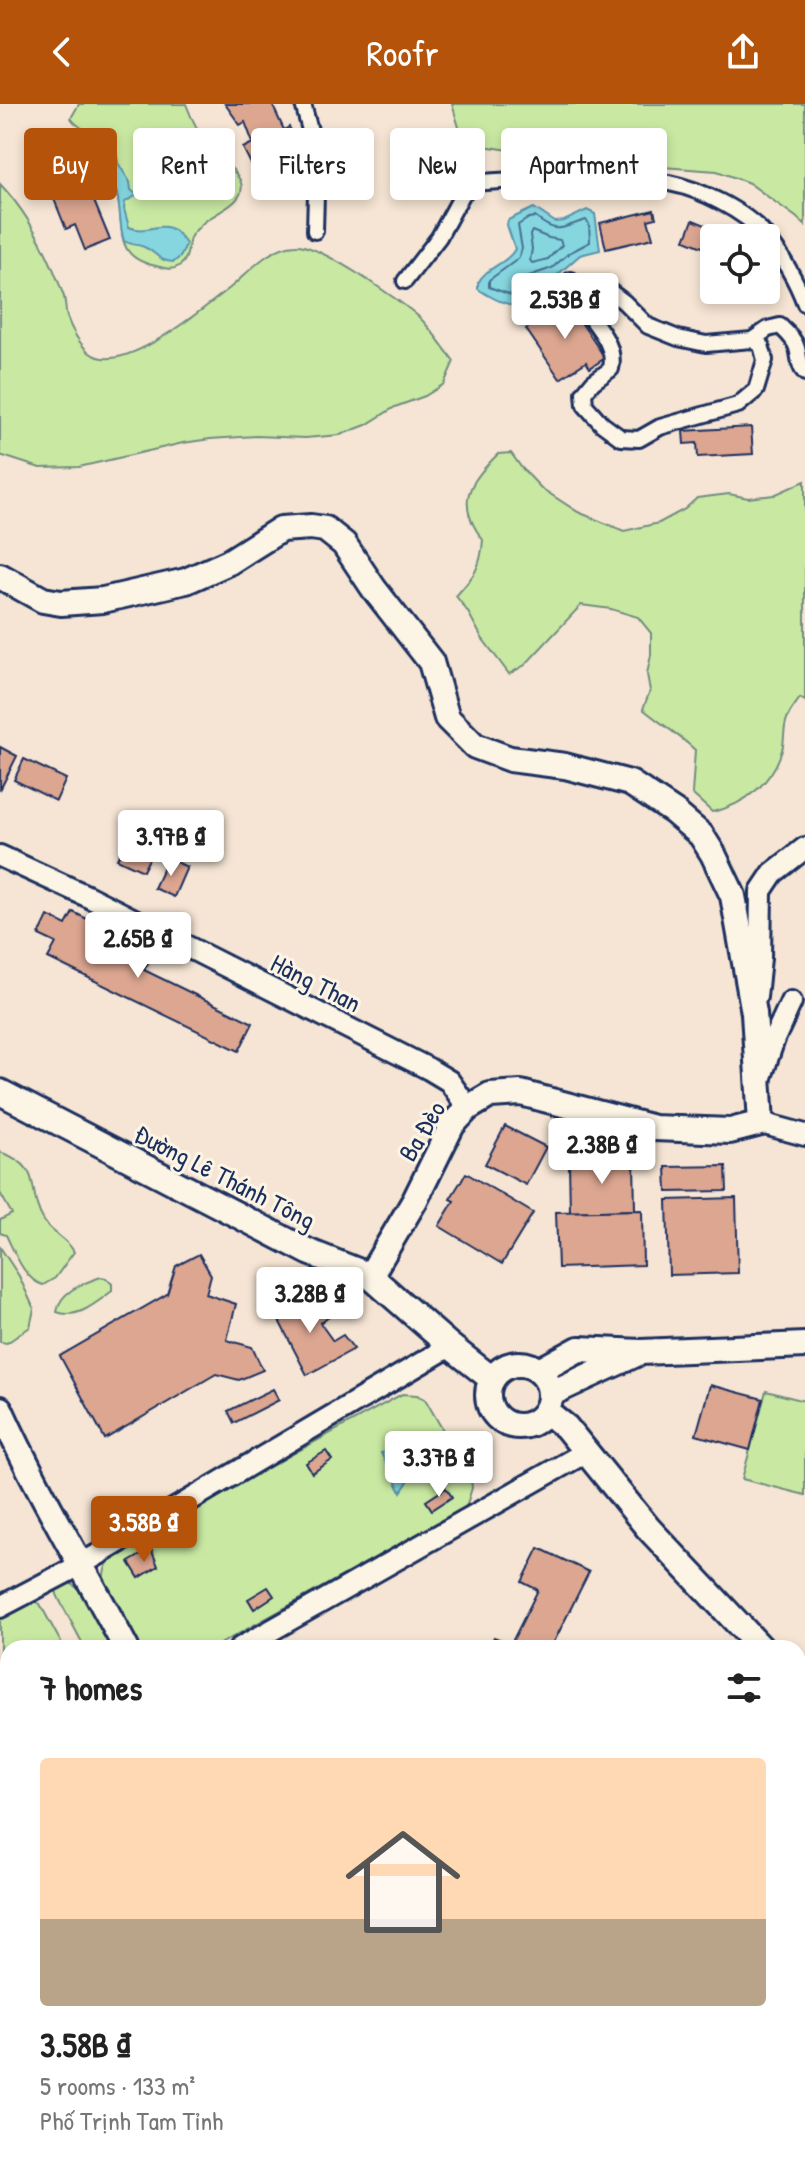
<!DOCTYPE html>
<meta charset="utf-8">
<style>
:root{--surface:#fff;--page:#f2f2f2;--text:#222;--muted:#767676;--accent:#b45309}
body{margin:0;font-family:"Patrick Hand",sans-serif;background:var(--page);color:var(--text);height:100vh;display:flex;flex-direction:column;font-size:30px;white-space:nowrap}
*{box-sizing:border-box;margin:0}
p{font-size:26px;color:var(--muted)}
.icon{flex:none;width:44px;height:44px;fill:none;stroke:currentColor;stroke-width:2;stroke-linecap:round;stroke-linejoin:round}
.map{position:relative;flex:1;overflow:hidden}
.details{position:absolute;left:0px;top:1536px;width:806px;height:538px;display:flex;flex-direction:column;background:var(--surface);border-radius:24px 24px 0 0;box-shadow:0 4px 12px #0003}
.details>*{flex:none}
.top-card{position:absolute;left:24px;top:24px;width:758px;height:72px;display:flex;gap:16px}
.fabs{position:absolute;left:700px;top:120px;display:grid;gap:16px}
.fabs a{display:grid;place-items:center;width:80px;height:80px;border-radius:8px;background:var(--surface);box-shadow:0 4px 12px #0003;font-size:40px}
.price{position:absolute;translate:-50% -68px;padding:0 18px;border-radius:8px;background:#fff;color:#222;font-size:26px;line-height:52px;filter:drop-shadow(0 2px 4px #0008)}
.price::after{content:'';position:absolute;left:50%;top:48px;width:24px;height:18px;margin-left:-12px;background:inherit;clip-path:polygon(0 0,100% 0,50% 100%)}
.price.on{background:var(--accent);color:#fff}
ul{padding:0;list-style:none}
li{display:grid;align-content:center;gap:16px;height:424px;padding:0 40px}
li span{display:grid;place-items:center;height:248px;border-radius:8px;color:#555}
li>.icon{margin-inline-start:auto}
span .icon{width:144px;height:144px;fill:#fffc;stroke-width:1}
li b{font-size:34px}
h2{display:flex;justify-content:space-between;align-items:center;height:96px;padding:0 40px;font-size:34px}
.chip{padding:0 28px;border-radius:8px;background:var(--surface);box-shadow:0 4px 12px #0003;font-size:28px;line-height:72px}
.chip.on{background:var(--accent);color:#fff}
header{display:flex;justify-content:space-between;align-items:center;height:104px;padding:0 40px;background:var(--accent);color:#fff;font-size:36px;font-weight:600}
.map>svg:first-child{display:block}
.green{fill:#c9e9a2;stroke:#728c80;stroke-width:2}
.water{fill:#86d6e0;stroke:#5b93ac;stroke-width:2}
.lines{fill:none;stroke-linecap:round;stroke-linejoin:round}
.shore{stroke:#467292;stroke-width:2}
.building{fill:#dca691;stroke:#1b2f5e;stroke-width:2}
.pedestrian-casing{stroke:#1b2f5e;stroke-width:20}
.minor-casing{stroke:#1b2f5e;stroke-width:26}
.tertiary-casing{stroke:#1b2f5e;stroke-width:30}
.secondary-casing{stroke:#1b2f5e;stroke-width:32}
.pedestrian{stroke:#fcf5e5;stroke-width:14}
.minor{stroke:#fcf5e5;stroke-width:20}
.tertiary{stroke:#fcf5e5;stroke-width:24}
.secondary{stroke:#fcf5e5;stroke-width:26}
.labels{text-anchor:middle;stroke-width:6;stroke-linejoin:round;paint-order:stroke}
.street-label{font-size:26px;fill:#1b2f5e;stroke:#fcf5e5}
</style>
<header><svg class="icon" aria-label="back" viewBox="0 0 24 24"><path d="M15 5l-7 7 7 7"/></svg>Roofr<svg class="icon" aria-label="share" viewBox="0 0 24 24"><path d="M12 15V3M7 8l5-5 5 5M5 13v7h14v-7"/></svg></header>
<div class="map">
<svg width="805" height="2073" viewBox="0 0 805 2073">
<rect width="100%" height="100%" fill="#f6e5d4"/>
<filter id="ink" filterUnits="userSpaceOnUse"><feTurbulence type="fractalNoise" baseFrequency=".0125" numOctaves="2"/><feDisplacementMap in="SourceGraphic" scale="16" xChannelSelector="R" yChannelSelector="G"/><feConvolveMatrix kernelMatrix="1 2 1 2 8 2 1 2 1" color-interpolation-filters="sRGB"/></filter>
<g filter="url(#ink)">
<!-- green -->
<g class="green">
<path d="M 79,0 L 186,0 C 192,16 198,29 209,42 C 218,53 237,66 241,79 C 247,99 213,109 202,120 C 198,124 192,129 190,134 C 187,144 189,156 179,162 C 172,167 164,164 156,162 C 108,152 128,119 115,85 C 112,77 105,72 102,64 C 100,60 101,56 100,52 C 97,44 90,32 84,26 C 79,21 75,21 71,14 Z"/>
<path d="M 452,0 L 805,0 L 805,121 L 796,113 L 749,79 L 717,67 L 580,57 L 477,41 L 461,30 Z"/>
<path d="M 0,80 C 29,110 49,151 63,190 C 66,197 65,206 67,213 C 71,225 80,241 90,249 C 122,274 205,203 231,183 C 249,168 270,142 296,141 C 317,139 403,198 420,214 C 433,227 443,243 454,257 L 444,280 L 425,292 L 395,303 L 366,321 L 340,331 L 305,334 L 256,332 L 210,335 L 183,339 L 79,363 L 40,364 L 0,351 Z"/>
<path d="M 511,349 L 521,363 L 541,384 L 578,408 L 624,427 L 659,419 L 685,405 L 697,394 L 729,390 L 748,394 L 774,391 L 805,377 L 805,597 L 800,594 C 796,600 789,608 787,615 C 783,624 785,636 782,646 C 772,679 745,701 712,708 L 692,690 L 695,646 C 679,631 660,619 643,605 L 650,587 L 647,570 L 651,551 L 651,529 L 638,513 L 611,505 L 581,501 L 525,561 L 509,570 L 482,534 L 468,508 L 456,492 C 474,472 481,464 483,436 C 455,399 468,380 498,350 Z"/>
<path d="M 0,1048 C 46,1064 25,1086 44,1117 C 52,1130 68,1135 74,1148 L 55,1174 L 43,1181 C 25,1177 14,1147 6,1131 L 0,1129 L 0,1116 L 12,1110 L 0,1089 Z"/>
<path d="M 0,1143 L 19,1172 L 34,1205 L 30,1223 L 7,1239 L 0,1238 Z"/>
<path d="M 101,1173 L 106,1174 L 112,1180 L 112,1187 C 96,1199 77,1216 57,1208 C 59,1188 83,1179 101,1173 Z"/>
<path d="M 766,1287 L 805,1297 L 805,1391 L 742,1375 Z"/>
<path d="M 402,1290 L 417,1291 L 425,1295 L 471,1375 L 472,1384 L 466,1403 L 213,1544 L 137,1544 L 105,1485 C 101,1469 106,1460 116,1447 Z"/>
<path d="M 62,1479 L 70,1479 L 80,1486 L 113,1544 L 85,1544 L 58,1493 L 55,1484 Z"/>
<path d="M 31,1494 L 40,1500 L 64,1544 L 8,1544 L 8,1658 L 0,1662 L 0,1511 Z"/>
<path d="M 237,2066 L 366,2066 L 360,2073 L 224,2073 Z"/>
</g>
<!-- water -->
<g class="water">
<path d="M 113,30 L 118,59 L 130,78 L 131,86 L 137,91 L 125,98 L 124,105 L 129,123 C 152,133 165,107 186,140 L 181,152 L 174,158 C 157,157 157,148 144,143 C 137,140 131,141 124,137 C 119,121 121,103 116,86 C 109,66 84,50 113,30 Z"/>
<path d="M 534,104 L 555,118 L 564,117 L 587,106 L 595,110 L 600,146 L 580,151 L 556,172 L 531,179 L 526,195 L 521,201 C 507,203 490,193 478,185 L 478,179 C 487,162 507,160 515,145 L 507,121 L 508,116 Z"/>
<path d="M 387,1348 L 395,1348 L 405,1352 L 413,1364 L 407,1379 L 401,1388 L 381,1349 Z"/>
</g>
<g class="lines">
<!-- shore -->
<g class="shore">
<path d="M 535,113 C 559,132 561,123 586,116 L 589,120 L 590,138 L 569,149 L 552,164 L 526,173 L 517,193 L 489,183 L 489,176 L 518,155 L 522,145 L 518,121 L 529,114 Z"/>
<path d="M 532,127 L 549,134 L 560,136 L 562,141 L 548,155 L 532,159 L 530,156 L 532,145 L 530,131 Z"/>
</g>
</g>
<!-- building -->
<g class="building">
<path d="M 225,0 L 272,0 L 284,26 L 289,23 L 301,44 L 294,48 L 296,52 L 263,64 L 261,59 L 251,60 L 243,44 L 253,39 L 245,18 L 240,21 Z"/>
<path d="M 64,24 L 110,136 L 85,146 L 75,121 L 66,125 L 48,80 L 55,77 L 37,35 Z"/>
<path d="M 654,106 L 656,114 L 648,116 L 653,134 L 606,145 L 600,119 Z"/>
<path d="M 693,116 L 720,127 L 717,134 L 714,134 L 712,147 L 685,136 Z"/>
<path d="M 566,196 L 605,254 L 590,264 L 586,258 L 560,275 L 526,225 Z"/>
<path d="M 751,323 L 753,350 L 698,353 L 697,339 L 684,340 L 683,327 Z"/>
<path d="M 0,643 L 17,652 L 0,686 Z"/>
<path d="M 24,655 L 66,675 L 56,697 L 14,676 Z"/>
<path d="M 128,732 L 154,745 L 143,767 L 117,755 Z"/>
<path d="M 168,754 L 187,763 L 174,793 L 154,784 Z"/>
<path d="M 73,808 L 99,821 L 94,830 L 149,857 L 144,866 L 253,919 L 239,947 L 48,854 L 56,839 L 39,831 L 48,812 L 66,821 Z"/>
<path d="M 505,1022 L 546,1043 L 526,1081 L 485,1060 Z"/>
<path d="M 634,1057 L 635,1106 L 570,1108 L 569,1059 Z"/>
<path d="M 726,1062 L 727,1087 L 667,1088 L 666,1063 Z"/>
<path d="M 466,1069 L 533,1109 L 502,1160 L 439,1122 L 454,1097 L 450,1095 Z"/>
<path d="M 736,1094 L 738,1169 L 669,1171 L 667,1096 Z"/>
<path d="M 642,1106 L 643,1161 L 558,1164 L 556,1108 Z"/>
<path d="M 199,1150 L 211,1171 L 206,1190 L 236,1200 L 227,1236 L 252,1243 L 263,1266 L 239,1276 L 216,1270 L 105,1335 L 60,1252 L 167,1190 L 176,1162 Z"/>
<path d="M 293,1193 L 312,1198 L 303,1205 L 307,1211 L 323,1204 L 330,1211 L 320,1219 L 333,1237 L 343,1231 L 354,1245 L 307,1271 L 273,1205 Z"/>
<path d="M 710,1281 L 763,1295 L 750,1346 L 696,1331 Z"/>
<path d="M 273,1285 L 279,1296 L 234,1319 L 228,1307 Z"/>
<path d="M 326,1347 L 332,1356 L 312,1369 L 306,1359 Z"/>
<path d="M 446,1384 L 452,1393 L 432,1406 L 426,1397 Z"/>
<path d="M 539,1444 L 589,1468 L 551,1544 L 488,1544 L 494,1533 L 511,1540 L 538,1486 L 522,1478 Z"/>
<path d="M 151,1445 L 158,1462 L 139,1474 L 129,1458 Z"/>
<path d="M 268,1483 L 274,1492 L 254,1505 L 248,1495 Z"/>
<path d="M 8,1706 L 8,1746 L 0,1750 L 0,1711 Z"/>
<path d="M 8,1750 L 8,1790 L 0,1794 L 0,1755 Z"/>
<path d="M 798,1811 L 805,1814 L 805,1842 L 798,1839 Z"/>
<path d="M 8,1826 L 8,1866 L 7,1866 L 0,1853 L 0,1831 Z"/>
<path d="M 0,1871 L 8,1885 L 8,1902 L 0,1907 Z"/>
<path d="M 8,1945 L 8,1979 L 0,1984 L 0,1950 Z"/>
<path d="M 8,1985 L 8,2023 L 0,2028 L 0,1989 Z"/>
<path d="M 22,2066 L 57,2066 L 63,2073 L 13,2073 Z"/>
<path d="M 59,2066 L 101,2066 L 107,2073 L 64,2073 Z"/>
<path d="M 162,2066 L 186,2066 L 173,2073 L 166,2073 Z"/>
<path d="M 403,2066 L 445,2066 L 438,2073 L 396,2073 Z"/>
<path d="M 449,2066 L 490,2066 L 484,2073 L 442,2073 Z"/>
</g>
<g class="lines">
<!-- pedestrian casing -->
<g class="pedestrian-casing">
<g id="pedestrian">
<path d="M 303,0 L 317,53 L 315,127"/>
<path d="M 571,176 C 573,182 575,189 578,195 C 590,217 617,237 611,265 L 593,278 L 584,289 L 585,301 L 602,320 L 621,334 L 639,335 L 660,323 L 738,301 L 756,286 L 765,256 L 761,241 L 752,236"/>
<path d="M 405,177 L 439,133 L 462,91 L 473,79 C 508,75 542,76 577,75 C 608,75 639,74 669,79 C 700,85 745,107 765,131 C 781,150 797,177 805,200"/>
<path d="M 577,194 L 590,186 L 608,186 L 624,198 L 648,222 L 678,234 L 706,240 L 752,236 L 768,225 L 780,222 C 787,229 794,234 797,244 C 800,254 798,261 805,269"/>
</g>
</g>
<!-- minor casing -->
<g class="minor-casing">
<g id="minor">
<path d="M 0,752 L 87,792 L 429,965 L 449,977 L 468,1004"/>
<path d="M 756,893 L 760,854 L 761,787 L 773,769 L 805,744"/>
<path d="M 760,976 L 774,935 L 791,898"/>
<path d="M 761,1019 L 805,1031"/>
<path d="M 0,1503 L 82,1460 L 450,1242"/>
<path d="M 240,1544 L 586,1348"/>
<path d="M 0,1672 L 8,1668"/>
<path d="M 0,1811 L 8,1806"/>
<path d="M 0,1927 L 8,1923"/>
<path d="M 0,2058 L 8,2054"/>
<path d="M 111,2066 L 116,2073"/>
<path d="M 132,2066 L 137,2073"/>
<path d="M 202,2073 L 215,2066"/>
<path d="M 365,2073 L 372,2066"/>
<path d="M 505,2073 L 519,2066"/>
<path d="M 534,2073 L 540,2066"/>
</g>
</g>
<!-- tertiary casing -->
<g class="tertiary-casing">
<g id="tertiary">
<path d="M 0,472 L 43,496 L 61,499 L 103,496 L 186,477 L 229,458 L 281,425 L 311,423 L 325,425 L 344,440 L 374,485 L 431,558 L 447,614 L 475,642 L 510,655 L 565,662 L 630,679 L 674,708 L 701,731 L 713,750 L 733,792 L 754,909 L 761,1019 L 730,1027 L 654,1024 L 521,989 L 490,991 L 468,1004 L 452,1021 L 415,1096 L 370,1172"/>
<path d="M 0,988 L 309,1148 L 370,1172 L 450,1242 L 492,1275"/>
<circle cx="519" cy="1291" r="31"/>
<path d="M 539,1267 L 579,1245 L 641,1248 L 805,1241"/>
<path d="M 550,1290 L 636,1250"/>
<path d="M 0,1305 C 37,1387 84,1464 126,1544"/>
<path d="M 546,1307 L 566,1323 L 648,1424 L 761,1544"/>
<path d="M 798,1574 L 805,1577"/>
<path d="M 622,2066 L 625,2073"/>
</g>
</g>
<!-- secondary casing -->
<g class="secondary-casing">
<path id="secondary" d="M 585,2066 L 599,2073"/>
</g>
<!-- pedestrian -->
<use href="#pedestrian" class="pedestrian"/>
<!-- minor -->
<use href="#minor" class="minor"/>
<!-- tertiary -->
<use href="#tertiary" class="tertiary"/>
<!-- secondary -->
<use href="#secondary" class="secondary"/>
</g>
</g>
<g class="labels">
<!-- street labels -->
<g class="street-label">
<text transform="translate(316 879) rotate(27)" y="9">Hàng Than</text>
<text transform="translate(422 1027) rotate(-59)" y="9">Ba Đèo</text>
<text transform="translate(225 1073) rotate(27)" y="9">Đường Lê Thánh Tông</text>
</g>
</g>
</svg>
<div class="fabs">
<a><svg class="icon" aria-label="locate" viewBox="0 0 24 24"><circle cx="12" cy="12" r="6"/><path d="M12 2v4M12 18v4M2 12h4M18 12h4"/></svg></a>
</div>
<b class="price" style="left:565px;top:237px">2.53B ₫</b>
<b class="price" style="left:171px;top:774px">3.97B ₫</b>
<b class="price" style="left:138px;top:876px">2.65B ₫</b>
<b class="price" style="left:602px;top:1082px">2.38B ₫</b>
<b class="price" style="left:310px;top:1231px">3.28B ₫</b>
<b class="price" style="left:439px;top:1395px">3.37B ₫</b>
<b class="price on" style="left:144px;top:1460px">3.58B ₫</b>
<div class="top-card">
<a class="chip on">Buy</a>
<a class="chip">Rent</a>
<a class="chip">Filters</a>
<a class="chip">New</a>
<a class="chip">Apartment</a>
</div>
<section class="details">
<h2>7 homes<svg class="icon" aria-label="filters" viewBox="0 0 24 24"><path d="M4 7h16M4 17h16"/><circle cx="9" cy="7" r="2"/><circle cx="15" cy="17" r="2"/></svg></h2>
<ul>
<li><span style="background:linear-gradient(#ffd9b3 65%,#b9a48a 0)"><svg class="icon" aria-label="home" viewBox="0 0 24 24"><path d="M3 11l9-7 9 7M6 9v11h12V9"/></svg></span><div><b>3.58B ₫</b><p>5 rooms · 133 m²</p><p>Phố Trịnh Tam Tỉnh</p></div></li>
</ul>
</section>
</div>
